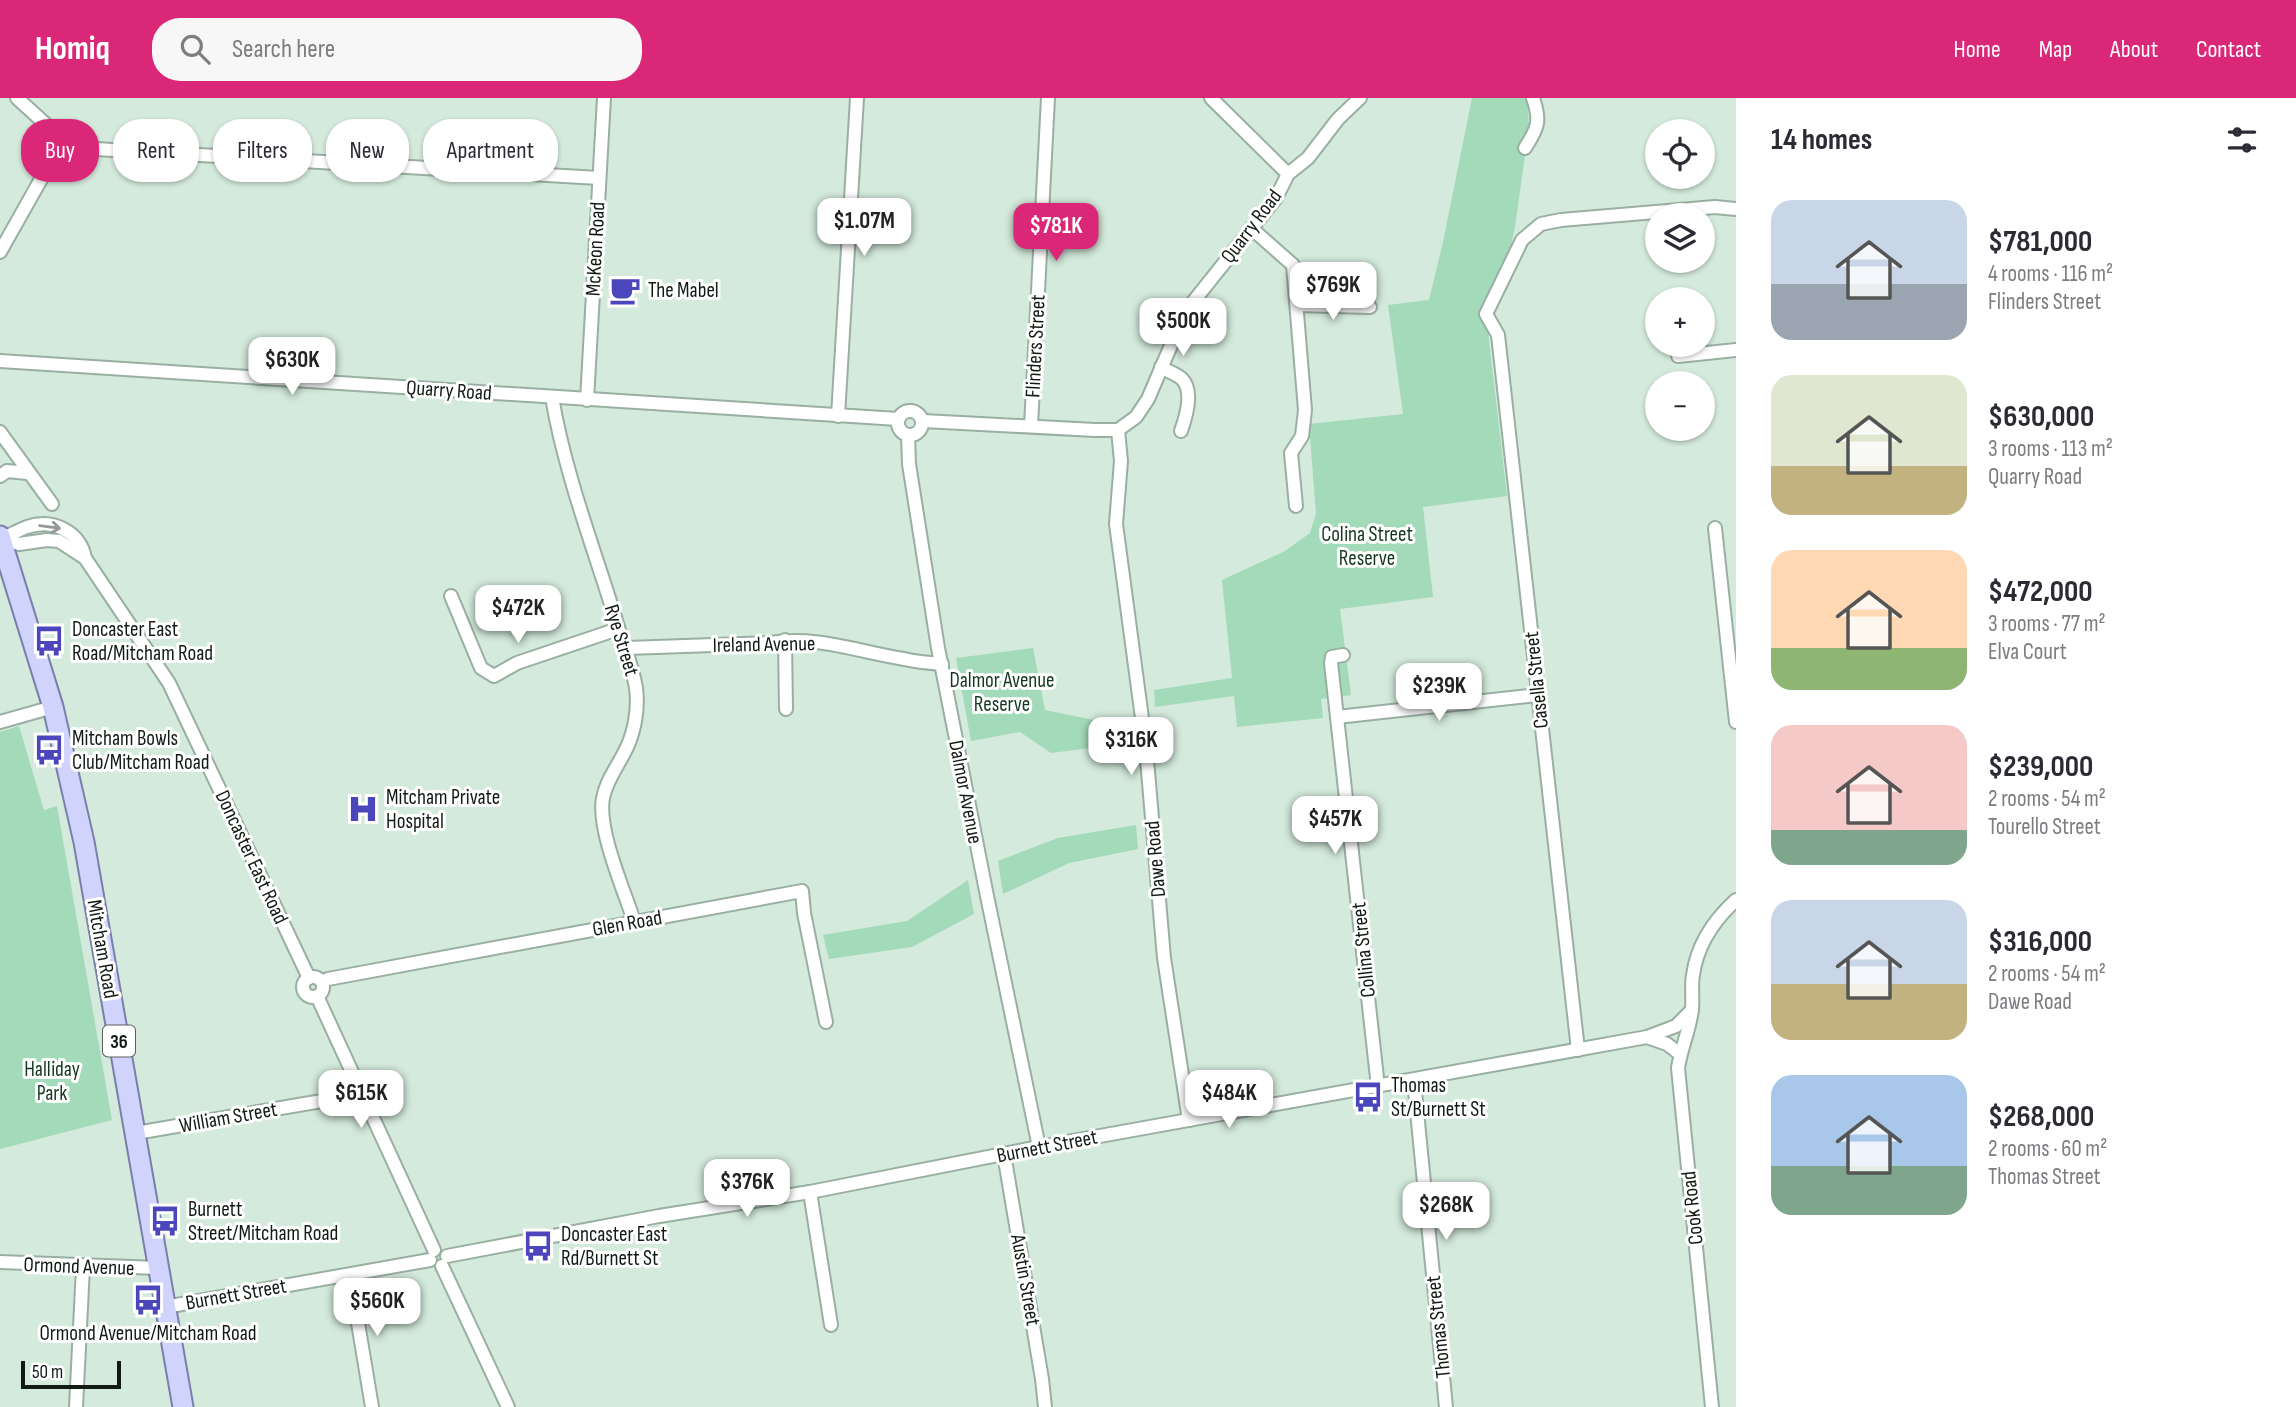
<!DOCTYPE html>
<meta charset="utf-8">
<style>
:root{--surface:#fff;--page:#f7f7f7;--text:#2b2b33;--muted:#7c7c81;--accent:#db2777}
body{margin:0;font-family:"Sofia Sans Condensed",sans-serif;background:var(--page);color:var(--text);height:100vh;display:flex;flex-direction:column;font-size:26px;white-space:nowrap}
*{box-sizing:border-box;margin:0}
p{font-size:23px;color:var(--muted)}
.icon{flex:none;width:38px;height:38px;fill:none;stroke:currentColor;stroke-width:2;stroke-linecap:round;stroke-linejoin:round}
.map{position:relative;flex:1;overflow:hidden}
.panel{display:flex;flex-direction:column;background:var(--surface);width:560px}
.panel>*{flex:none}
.guide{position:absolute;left:21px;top:21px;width:665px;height:63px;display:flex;gap:14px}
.fabs{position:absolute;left:1645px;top:21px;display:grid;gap:14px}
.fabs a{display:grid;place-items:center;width:70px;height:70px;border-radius:50%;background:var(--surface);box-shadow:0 2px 5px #0004;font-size:35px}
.scale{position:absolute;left:21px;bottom:18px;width:100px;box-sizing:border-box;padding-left:7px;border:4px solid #121a15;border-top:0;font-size:19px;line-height:24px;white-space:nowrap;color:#121a15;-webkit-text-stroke:5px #fff;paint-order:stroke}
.price{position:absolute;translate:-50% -60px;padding:0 16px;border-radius:14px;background:#fff;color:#222;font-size:23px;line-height:46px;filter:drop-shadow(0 2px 4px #0008)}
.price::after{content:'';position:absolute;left:50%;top:42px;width:21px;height:16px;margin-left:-10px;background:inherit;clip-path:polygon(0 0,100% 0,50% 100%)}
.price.current{background:var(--accent);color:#fff}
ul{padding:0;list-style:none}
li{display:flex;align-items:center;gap:21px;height:175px;padding:0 35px}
li span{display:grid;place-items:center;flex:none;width:196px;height:140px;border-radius:21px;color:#555}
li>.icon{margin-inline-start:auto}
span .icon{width:84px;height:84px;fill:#fffc;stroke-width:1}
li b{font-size:30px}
h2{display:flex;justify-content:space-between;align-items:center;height:84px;padding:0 35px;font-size:30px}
.tag{padding:0 24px;border-radius:28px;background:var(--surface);box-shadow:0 2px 5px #0004;font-size:24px;line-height:63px}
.tag.current{background:var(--accent);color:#fff}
header{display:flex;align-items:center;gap:42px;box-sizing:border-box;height:98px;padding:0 35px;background:var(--accent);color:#fff}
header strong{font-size:33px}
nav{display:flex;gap:38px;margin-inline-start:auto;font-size:24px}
.search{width:490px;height:63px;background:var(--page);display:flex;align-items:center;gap:18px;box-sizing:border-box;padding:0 24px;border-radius:28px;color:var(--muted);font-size:26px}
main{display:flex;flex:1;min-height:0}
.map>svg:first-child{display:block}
.green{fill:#a3dab9}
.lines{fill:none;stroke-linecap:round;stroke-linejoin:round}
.street-casing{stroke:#99afa1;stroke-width:16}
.primary-casing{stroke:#797fa9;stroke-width:23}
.street{stroke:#fff;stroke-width:12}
.primary{stroke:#d0d3fb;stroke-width:19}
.oneway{stroke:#949896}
.labels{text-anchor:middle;stroke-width:6;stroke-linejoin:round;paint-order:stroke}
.shield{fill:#fff;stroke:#595f5b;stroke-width:2}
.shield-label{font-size:19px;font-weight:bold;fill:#121a15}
.street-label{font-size:21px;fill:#121a15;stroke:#fff}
.poi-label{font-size:21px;fill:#121a15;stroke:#fff;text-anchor:start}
.park-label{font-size:21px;fill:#143724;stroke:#fff}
</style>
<header>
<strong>Homiq</strong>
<div class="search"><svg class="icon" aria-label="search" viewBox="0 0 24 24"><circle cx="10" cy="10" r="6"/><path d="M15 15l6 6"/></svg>Search here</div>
<nav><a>Home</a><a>Map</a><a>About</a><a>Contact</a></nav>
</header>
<main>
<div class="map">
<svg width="1736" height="1309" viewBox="0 0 1736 1309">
<rect width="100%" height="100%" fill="#d4eadc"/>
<!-- green -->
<g class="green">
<path d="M 1472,0 L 1527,0 L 1529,28 L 1515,129 L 1504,180 L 1486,216 L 1507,398 L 1423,409 L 1433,499 L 1340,511 L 1351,597 L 1321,601 L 1323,620 L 1237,629 L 1234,598 L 1155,609 L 1154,592 L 1232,580 L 1222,482 L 1285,453 L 1310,435 L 1316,416 L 1309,326 L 1403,316 L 1388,207 L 1429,202 L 1443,144 Z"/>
<path d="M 1033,550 L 1045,612 L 1128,629 L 1130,645 L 1051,655 L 1020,634 L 971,643 L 956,560 Z"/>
<path d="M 19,628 L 44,712 L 57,708 L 112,1022 L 0,1051 L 0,634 Z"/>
<path d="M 1136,727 L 1138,751 L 1069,765 L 1003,796 L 998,763 L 1058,740 Z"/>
<path d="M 968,782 L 974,816 L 912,849 L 829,861 L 823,837 L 907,823 Z"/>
</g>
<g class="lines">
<!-- street casing -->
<g class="street-casing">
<g id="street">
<path d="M 1211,0 L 1288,76"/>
<path d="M 63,42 L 78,50 L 599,80"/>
<path d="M 1525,50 C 1538,30 1541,23 1533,0"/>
<path d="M 1251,130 L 1293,167 L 1305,312 L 1302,338 L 1291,355 L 1296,408"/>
<path d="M 0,154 L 63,42 L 17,0"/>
<path d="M 1297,207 L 1370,209"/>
<path d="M 1678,258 L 1736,252"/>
<path d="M 0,263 L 898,321"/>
<path d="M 1161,269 C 1167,273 1177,276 1182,281 C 1194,293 1186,319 1181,333"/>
<path d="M 552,299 C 564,372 593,448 615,519 C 622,544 632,565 636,590 C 639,612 634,638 623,657 C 615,672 606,684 603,700 C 597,731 624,792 634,823"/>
<path d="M 587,302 L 604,0"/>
<circle cx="910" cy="325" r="12"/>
<path d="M 838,318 L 857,0"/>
<path d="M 923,323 L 1095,332 L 1118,332 L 1136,319 L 1148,301 L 1178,231 L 1193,204 L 1276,100 L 1288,76 L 1308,60 L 1338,21 L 1360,0"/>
<path d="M 1031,328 L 1048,0"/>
<path d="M 1118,332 L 1121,363 L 1116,426 L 1146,650 L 1164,860 L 1189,1022"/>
<path d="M 0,334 L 52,406"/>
<path d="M 908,337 L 909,366 L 938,550 L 987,798 L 1039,1049"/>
<path d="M 0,378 L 7,373 L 27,375"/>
<path d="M 1715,430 L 1736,624"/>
<path d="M 1,441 C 10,437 19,432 27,429 C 53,420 80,434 85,460 L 169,585 L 309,880"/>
<path d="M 1,441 L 19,446 L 47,442 L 59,443 L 85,460"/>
<path d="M 451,498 L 481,570 L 494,578 L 517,565 L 618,531"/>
<path d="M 785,542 L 786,611"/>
<path d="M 627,550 L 770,545 C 816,537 859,554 904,561 C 917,564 929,565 942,566"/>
<path d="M 1343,557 L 1332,559 L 1331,565 L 1378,989"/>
<path d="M 1337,619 L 1537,597"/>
<path d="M 0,624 L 53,609"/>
<circle cx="313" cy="889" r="10"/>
<path d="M 322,884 L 328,881 L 802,793 L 804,815 L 826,924"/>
<path d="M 317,898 L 434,1152"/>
<path d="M 1647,939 L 1667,946 L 1680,956"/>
<path d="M 1578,952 L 1498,237 L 1486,216 L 1522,142 L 1541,126 L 1561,122 L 1715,109 L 1736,111"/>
<path d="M 1414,983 L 1446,1309"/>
<path d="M 136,1035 L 345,999 L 361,992"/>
<path d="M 1004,1056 L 1042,1281 L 1045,1309"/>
<path d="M 810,1094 L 831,1227"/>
<path d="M 447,1158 L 659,1118 L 810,1094 L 1039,1049 L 1647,939 L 1676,928 L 1692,912"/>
<path d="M 0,1164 L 158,1170"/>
<path d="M 442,1168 L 508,1309"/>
<path d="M 350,1177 L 372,1309"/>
<path d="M 165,1209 L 430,1162"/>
<path d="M 76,1309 L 83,1169"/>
<path d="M 1712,1309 L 1678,970 C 1681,950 1690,931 1692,911 C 1693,900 1691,888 1693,877 C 1697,848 1714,822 1736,802"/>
</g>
</g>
<!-- primary casing -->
<g class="primary-casing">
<path id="primary" d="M 0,438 L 53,609 L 84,744 L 183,1309"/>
</g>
<!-- street -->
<use href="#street" class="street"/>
<!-- primary -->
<use href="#primary" class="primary"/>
</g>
<!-- one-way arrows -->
<defs><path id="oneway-shaft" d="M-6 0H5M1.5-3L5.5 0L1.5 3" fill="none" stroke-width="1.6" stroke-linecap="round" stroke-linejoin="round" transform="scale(1.75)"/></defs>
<use class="oneway" href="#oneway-shaft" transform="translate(50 429) rotate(8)"/>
<!-- icons -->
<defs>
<g id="cafe-bare" transform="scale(2.415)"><path d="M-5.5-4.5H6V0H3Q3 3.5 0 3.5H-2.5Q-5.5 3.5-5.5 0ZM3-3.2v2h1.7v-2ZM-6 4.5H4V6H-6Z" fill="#4c46bc" stroke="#fff" stroke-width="2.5" paint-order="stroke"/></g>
<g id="bus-bare" transform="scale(2.415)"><path d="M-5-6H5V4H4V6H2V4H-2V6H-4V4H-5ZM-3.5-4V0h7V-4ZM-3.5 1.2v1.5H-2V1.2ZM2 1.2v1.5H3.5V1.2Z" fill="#4c46bc" stroke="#fff" stroke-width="2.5" paint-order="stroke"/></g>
<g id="hospital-bare" transform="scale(2.415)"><path d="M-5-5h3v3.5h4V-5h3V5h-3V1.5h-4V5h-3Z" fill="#4c46bc" stroke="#fff" stroke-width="2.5" paint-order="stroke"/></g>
</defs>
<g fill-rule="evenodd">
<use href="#cafe-bare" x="625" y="192"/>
<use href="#bus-bare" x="49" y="543"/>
<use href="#bus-bare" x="49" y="652"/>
<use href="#hospital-bare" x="363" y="711"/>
<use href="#bus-bare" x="1368" y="999"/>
<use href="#bus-bare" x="165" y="1123"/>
<use href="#bus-bare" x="538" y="1148"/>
<use href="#bus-bare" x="148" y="1202"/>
</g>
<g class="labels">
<!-- shield labels -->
<rect class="shield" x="103" y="927.5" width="32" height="31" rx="5"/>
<g class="shield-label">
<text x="119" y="950">36</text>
</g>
<!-- street labels -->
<g class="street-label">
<text transform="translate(1251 128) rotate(-53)" y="7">Quarry Road</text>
<text transform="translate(595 151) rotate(-87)" y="7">McKeon Road</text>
<text transform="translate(1035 248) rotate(-87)" y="7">Flinders Street</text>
<text transform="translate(449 292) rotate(4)" y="7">Quarry Road</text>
<text transform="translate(622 542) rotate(73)" y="7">Rye Street</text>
<text transform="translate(764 546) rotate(-1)" y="7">Ireland Avenue</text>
<text transform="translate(1536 582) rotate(-96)" y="7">Casella Street</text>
<text transform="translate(966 694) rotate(79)" y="7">Dalmor Avenue</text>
<text transform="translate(252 759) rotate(65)" y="7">Doncaster East Road</text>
<text transform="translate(1155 761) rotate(-95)" y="7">Dawe Road</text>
<text transform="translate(627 825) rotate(-10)" y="7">Glen Road</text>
<text transform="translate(103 851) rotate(80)" y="7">Mitcham Road</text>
<text transform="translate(1363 852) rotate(-96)" y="7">Collina Street</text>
<text transform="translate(228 1019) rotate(-10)" y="7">William Street</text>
<text transform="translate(1047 1048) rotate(-11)" y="7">Burnett Street</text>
<text transform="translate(1692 1110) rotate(-96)" y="7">Cook Road</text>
<text transform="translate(79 1168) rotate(2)" y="7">Ormond Avenue</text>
<text transform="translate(1026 1182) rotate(80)" y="7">Austin Street</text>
<text transform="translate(236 1196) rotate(-10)" y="7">Burnett Street</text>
<text transform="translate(1438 1229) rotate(-96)" y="7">Thomas Street</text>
</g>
<!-- poi labels -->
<g class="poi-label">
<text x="648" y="199">The Mabel</text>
<text x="72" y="538">Doncaster East<tspan x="72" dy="24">Road/Mitcham Road</tspan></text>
<text x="72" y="647">Mitcham Bowls<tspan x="72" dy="24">Club/Mitcham Road</tspan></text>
<text x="386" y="706">Mitcham Private<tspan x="386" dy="24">Hospital</tspan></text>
<text x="1391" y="994">Thomas<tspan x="1391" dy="24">St/Burnett St</tspan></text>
<text x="188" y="1118">Burnett<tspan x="188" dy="24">Street/Mitcham Road</tspan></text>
<text x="561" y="1143">Doncaster East<tspan x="561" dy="24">Rd/Burnett St</tspan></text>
<text x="148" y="1242" text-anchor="middle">Ormond Avenue/Mitcham Road</text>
</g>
<!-- park labels -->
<g class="park-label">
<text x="1367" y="443">Colina Street<tspan x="1367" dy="24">Reserve</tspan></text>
<text x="1002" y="589">Dalmor Avenue<tspan x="1002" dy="24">Reserve</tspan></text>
<text x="52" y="978">Halliday<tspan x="52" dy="24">Park</tspan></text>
</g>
</g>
</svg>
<div class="fabs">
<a><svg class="icon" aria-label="locate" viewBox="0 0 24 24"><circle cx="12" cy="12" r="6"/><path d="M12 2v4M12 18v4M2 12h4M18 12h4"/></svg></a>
<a><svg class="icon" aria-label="layers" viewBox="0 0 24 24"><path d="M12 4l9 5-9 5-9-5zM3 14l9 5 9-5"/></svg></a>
<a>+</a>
<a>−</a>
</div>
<div class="scale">50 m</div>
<b class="price" style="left:864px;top:160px">$1.07M</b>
<b class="price current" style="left:1056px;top:165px">$781K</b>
<b class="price" style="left:1333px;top:224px">$769K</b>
<b class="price" style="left:1183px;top:260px">$500K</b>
<b class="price" style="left:292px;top:299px">$630K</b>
<b class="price" style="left:518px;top:547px">$472K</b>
<b class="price" style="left:1439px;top:625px">$239K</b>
<b class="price" style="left:1131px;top:679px">$316K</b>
<b class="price" style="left:1335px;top:758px">$457K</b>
<b class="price" style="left:361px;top:1032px">$615K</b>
<b class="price" style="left:1229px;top:1032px">$484K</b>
<b class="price" style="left:747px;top:1121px">$376K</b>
<b class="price" style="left:1446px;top:1144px">$268K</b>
<b class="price" style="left:377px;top:1240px">$560K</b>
<div class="guide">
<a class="tag current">Buy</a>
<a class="tag">Rent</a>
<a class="tag">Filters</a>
<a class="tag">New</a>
<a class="tag">Apartment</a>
</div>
</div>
<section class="panel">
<h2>14 homes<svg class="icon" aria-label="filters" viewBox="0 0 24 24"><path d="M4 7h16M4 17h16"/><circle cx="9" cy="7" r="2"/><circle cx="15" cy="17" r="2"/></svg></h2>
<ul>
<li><span style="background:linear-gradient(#c9d6e8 60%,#9aa5b1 0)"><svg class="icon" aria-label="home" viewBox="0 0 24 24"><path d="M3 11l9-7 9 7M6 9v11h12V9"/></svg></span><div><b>$781,000</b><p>4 rooms · 116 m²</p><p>Flinders Street</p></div></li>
<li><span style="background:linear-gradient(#dfe7d0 65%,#c2b280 0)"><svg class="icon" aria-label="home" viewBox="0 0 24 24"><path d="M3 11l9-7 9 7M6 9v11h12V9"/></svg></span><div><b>$630,000</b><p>3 rooms · 113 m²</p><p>Quarry Road</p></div></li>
<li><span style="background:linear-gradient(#ffd9b3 70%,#8fb573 0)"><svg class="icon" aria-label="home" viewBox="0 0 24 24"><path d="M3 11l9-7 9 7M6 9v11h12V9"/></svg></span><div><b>$472,000</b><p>3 rooms · 77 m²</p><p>Elva Court</p></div></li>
<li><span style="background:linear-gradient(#f6c9c9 75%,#7fa58c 0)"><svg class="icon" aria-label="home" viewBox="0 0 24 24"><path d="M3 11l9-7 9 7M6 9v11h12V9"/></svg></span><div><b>$239,000</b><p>2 rooms · 54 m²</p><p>Tourello Street</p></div></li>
<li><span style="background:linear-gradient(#c9d6e8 60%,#c2b280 0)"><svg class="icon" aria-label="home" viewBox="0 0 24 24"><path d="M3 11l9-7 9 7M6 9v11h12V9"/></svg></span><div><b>$316,000</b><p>2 rooms · 54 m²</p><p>Dawe Road</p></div></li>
<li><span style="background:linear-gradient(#a9c7e8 65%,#7fa58c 0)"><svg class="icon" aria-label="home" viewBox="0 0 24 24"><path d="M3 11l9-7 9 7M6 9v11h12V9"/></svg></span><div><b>$268,000</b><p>2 rooms · 60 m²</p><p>Thomas Street</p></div></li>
</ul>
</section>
</main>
